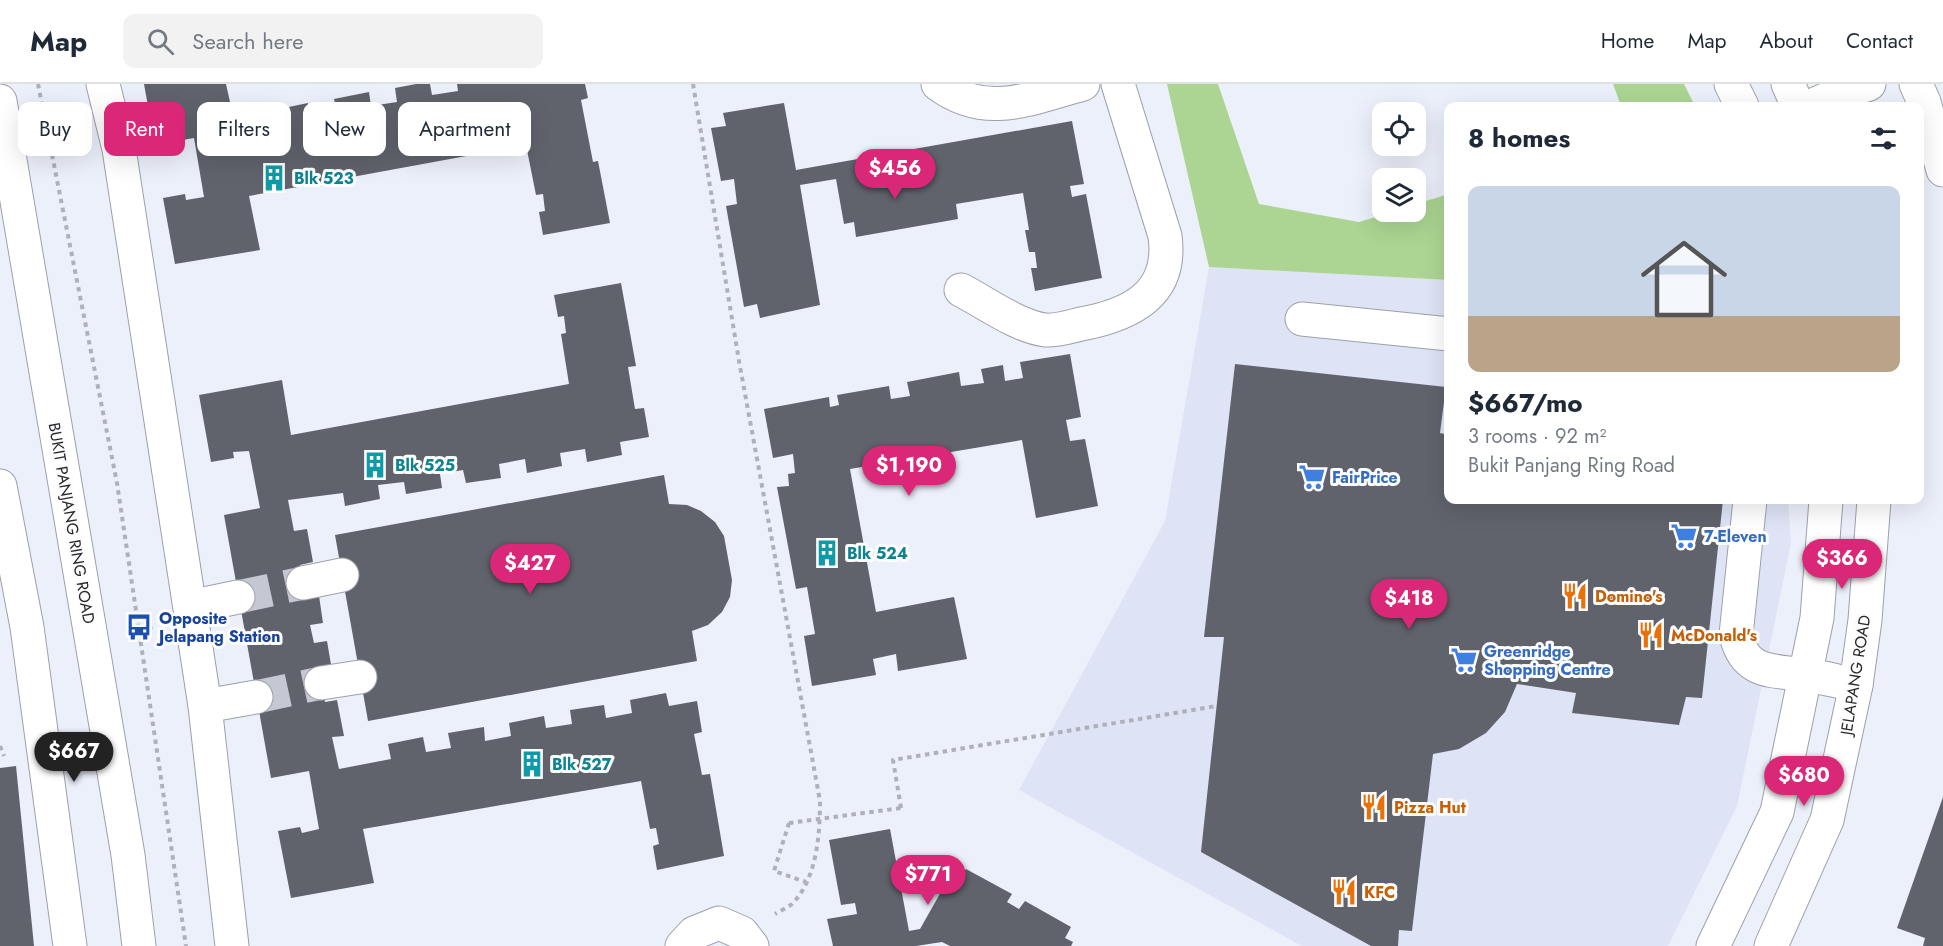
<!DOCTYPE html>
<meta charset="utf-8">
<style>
:root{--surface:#fff;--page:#f2f2f3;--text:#1f2937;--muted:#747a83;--line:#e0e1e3;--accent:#db2777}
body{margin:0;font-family:Jost,sans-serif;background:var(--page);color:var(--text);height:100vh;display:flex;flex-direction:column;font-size:22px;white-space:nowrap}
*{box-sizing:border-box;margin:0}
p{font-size:20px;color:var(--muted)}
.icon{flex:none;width:33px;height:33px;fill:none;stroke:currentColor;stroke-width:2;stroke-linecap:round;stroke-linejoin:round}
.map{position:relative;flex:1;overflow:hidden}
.details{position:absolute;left:1444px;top:18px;width:480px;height:402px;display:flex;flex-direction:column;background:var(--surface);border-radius:12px;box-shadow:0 6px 24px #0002}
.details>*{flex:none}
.banner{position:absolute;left:18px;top:18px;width:570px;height:54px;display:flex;gap:12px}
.tools{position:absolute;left:1372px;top:18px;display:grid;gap:12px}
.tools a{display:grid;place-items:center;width:54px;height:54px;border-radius:12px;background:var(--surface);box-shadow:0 6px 24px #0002;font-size:30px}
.price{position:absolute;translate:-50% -51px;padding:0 14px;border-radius:21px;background:var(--accent);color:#fff;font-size:20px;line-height:39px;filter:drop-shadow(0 2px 3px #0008)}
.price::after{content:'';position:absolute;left:50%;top:36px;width:18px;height:14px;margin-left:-9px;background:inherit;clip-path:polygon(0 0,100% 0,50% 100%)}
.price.active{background:#222;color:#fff}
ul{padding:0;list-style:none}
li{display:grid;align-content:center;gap:12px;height:318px;padding:0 24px}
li+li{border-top:2px solid var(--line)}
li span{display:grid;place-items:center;height:186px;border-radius:12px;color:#555}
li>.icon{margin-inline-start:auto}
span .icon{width:108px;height:108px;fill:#fffc;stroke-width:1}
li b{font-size:26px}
h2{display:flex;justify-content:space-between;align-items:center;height:72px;padding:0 24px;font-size:26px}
.pill{padding:0 21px;border-radius:12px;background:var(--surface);box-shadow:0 6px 24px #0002;font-size:21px;line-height:54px}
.pill.active{background:var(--accent);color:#fff}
header{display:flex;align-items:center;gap:36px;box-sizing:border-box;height:84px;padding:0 30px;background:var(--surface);border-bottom:2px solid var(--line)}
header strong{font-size:28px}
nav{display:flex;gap:33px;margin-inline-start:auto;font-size:21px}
.search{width:420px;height:54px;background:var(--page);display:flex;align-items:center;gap:15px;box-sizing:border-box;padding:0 21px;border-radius:12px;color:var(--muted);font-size:22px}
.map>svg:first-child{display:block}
.built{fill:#dee4f6}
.green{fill:#acd593}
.building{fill:#60636c}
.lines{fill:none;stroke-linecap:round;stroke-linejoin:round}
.minor-tunnel{stroke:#c5c8d2;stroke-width:33;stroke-dasharray:33 16;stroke-linecap:butt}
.minor-casing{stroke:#9da0aa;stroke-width:35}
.major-casing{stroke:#9da0aa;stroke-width:35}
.path{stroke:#aeb1ba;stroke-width:4;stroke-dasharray:4.5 4.5;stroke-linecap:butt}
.minor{stroke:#fff;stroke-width:33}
.major{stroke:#fff;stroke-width:33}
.path-bridge{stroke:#aeb1ba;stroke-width:4;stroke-dasharray:4.5 4.5;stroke-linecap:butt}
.labels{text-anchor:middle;stroke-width:6;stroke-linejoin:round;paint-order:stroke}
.culture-label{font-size:16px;font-weight:bold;fill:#0d838f;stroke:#fdfdfd;text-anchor:start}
.shop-label{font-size:16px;font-weight:bold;fill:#366cbe;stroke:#fdfdfd;text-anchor:start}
.street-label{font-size:16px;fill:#27282c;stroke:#fdfdfd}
.food-label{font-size:16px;font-weight:bold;fill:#c56008;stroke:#fdfdfd;text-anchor:start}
.transit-label{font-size:16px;font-weight:bold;fill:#164399;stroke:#fdfdfd;text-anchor:start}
</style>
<header>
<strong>Map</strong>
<div class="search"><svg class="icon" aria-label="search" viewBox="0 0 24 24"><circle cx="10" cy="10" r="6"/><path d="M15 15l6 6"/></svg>Search here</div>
<nav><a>Home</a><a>Map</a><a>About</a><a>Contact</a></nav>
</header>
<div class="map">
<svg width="1943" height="862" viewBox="0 0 1943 862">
<rect width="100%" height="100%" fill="#ecf0fb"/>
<!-- built -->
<path class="built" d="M 1209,183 L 1449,196 L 1449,416 L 1788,416 L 1791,459 L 1737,722 L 1668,862 L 1302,862 L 1019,706 L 1165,437 Z"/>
<!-- green -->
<g class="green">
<path d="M 1167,0 L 1218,0 L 1259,120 L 1359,138 L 1392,128 L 1416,128 L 1416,120 L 1449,110 L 1449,196 L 1209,183 Z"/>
<path d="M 1613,0 L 1684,0 L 1695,22 L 1621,22 Z"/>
</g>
<!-- building -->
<g class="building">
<path d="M 144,0 L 226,0 L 230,18 L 217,21 L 223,51 L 276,41 L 274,26 L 308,19 L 310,33 L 337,28 L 334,15 L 369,8 L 371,22 L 397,18 L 395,4 L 416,0 L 430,0 L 432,11 L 458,7 L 457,0 L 585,0 L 588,14 L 581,16 L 593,78 L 598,77 L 610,139 L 543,151 L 539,128 L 545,127 L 543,110 L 536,111 L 526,61 L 249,112 L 260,166 L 175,180 L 163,114 L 185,110 L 186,116 L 204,113 L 194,54 L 155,61 Z"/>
<path d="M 784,19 L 796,86 L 1072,37 L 1084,100 L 1070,102 L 1072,113 L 1086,110 L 1102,194 L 1035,207 L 1031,184 L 1037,184 L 1035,168 L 1029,168 L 1025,146 L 1029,146 L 1023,109 L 956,120 L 958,135 L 856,153 L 854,138 L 844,140 L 836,95 L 800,101 L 820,221 L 760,234 L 757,220 L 744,223 L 726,122 L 737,120 L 734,95 L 721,97 L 711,44 L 726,42 L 723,29 Z"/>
<path d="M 621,199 L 636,282 L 628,283 L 635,325 L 644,324 L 649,353 L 620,358 L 622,371 L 587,378 L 585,365 L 560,369 L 562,382 L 527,389 L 525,375 L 499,380 L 501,394 L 466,399 L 463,386 L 440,390 L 442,404 L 406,410 L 404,398 L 378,401 L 380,415 L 345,422 L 343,409 L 288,416 L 294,447 L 307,445 L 313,478 L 300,481 L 303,499 L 318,505 L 323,539 L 310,541 L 314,559 L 327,557 L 333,592 L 320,594 L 325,618 L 337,616 L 344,652 L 332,653 L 339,685 L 391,675 L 388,660 L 423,653 L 426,668 L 451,664 L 448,649 L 484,643 L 485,657 L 511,652 L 509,639 L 544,632 L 546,644 L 572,640 L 570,626 L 604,621 L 606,634 L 632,629 L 630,616 L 666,609 L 669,622 L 697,617 L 702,648 L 694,650 L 702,691 L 710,690 L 724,772 L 657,786 L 653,762 L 659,760 L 656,744 L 650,745 L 641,697 L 363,745 L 374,799 L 291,814 L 278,747 L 300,743 L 302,749 L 319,745 L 309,687 L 271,694 L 224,431 L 260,424 L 249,367 L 233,368 L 234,374 L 211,378 L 199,311 L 282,296 L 291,351 L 569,300 L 561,250 L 566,249 L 564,232 L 558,233 L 554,211 Z"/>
<path d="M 1070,270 L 1081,333 L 1066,336 L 1070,357 L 1085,355 L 1098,422 L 1036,434 L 1022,356 L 850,385 L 876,528 L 954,513 L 967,575 L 898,587 L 896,570 L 873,575 L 876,591 L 812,602 L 804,552 L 815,550 L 807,503 L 796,505 L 777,403 L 789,402 L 788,390 L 795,389 L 793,370 L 773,374 L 764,325 L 829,313 L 830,323 L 839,321 L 837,311 L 889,302 L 891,315 L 910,312 L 907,298 L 959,288 L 961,302 L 984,299 L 981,285 L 1003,281 L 1005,297 L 1023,294 L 1020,278 Z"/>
<path d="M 1235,280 L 1446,303 L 1440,349 L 1449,351 L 1449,416 L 1723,416 L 1702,614 L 1686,613 L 1679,641 L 1572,629 L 1576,609 L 1517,600 L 1505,628 L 1486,649 L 1459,665 L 1433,670 L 1412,847 L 1399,846 L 1398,862 L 1371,862 L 1201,768 L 1224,553 L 1204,553 Z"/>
<path d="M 664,391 L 669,420 L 687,421 L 701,427 L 715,438 L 724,452 L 732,496 L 730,513 L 722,528 L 708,541 L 692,547 L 697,577 L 368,637 L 335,451 Z"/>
<path d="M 16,682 L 34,862 L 0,862 L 0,684 Z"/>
<path d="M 1943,713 L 1943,862 L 1923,862 L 1925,854 L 1897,844 Z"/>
<path d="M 890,745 L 909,847 L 920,845 L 950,792 L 957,796 L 966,785 L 1012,810 L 1007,818 L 1019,825 L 1025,817 L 1071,843 L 1065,854 L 1073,858 L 1071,862 L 950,862 L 942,858 L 916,862 L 833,862 L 827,835 L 857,830 L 855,819 L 841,821 L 829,756 Z"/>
</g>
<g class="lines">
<!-- minor-tunnel -->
<g class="minor-tunnel">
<path d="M 238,513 L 303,499"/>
<path d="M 256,613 L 321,599"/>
</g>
<!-- minor casing -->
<g class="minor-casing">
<g id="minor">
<path d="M 103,0 L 119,65 L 205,622 L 232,862"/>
<path d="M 938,0 C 986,36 1031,14 1083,0"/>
<path d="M 1731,0 L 1742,22"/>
<path d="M 1788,0 L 1798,22"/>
<path d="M 1916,0 L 1924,18 L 1943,86"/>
<path d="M 1811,22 L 1841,9 L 1869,0"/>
<path d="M 961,206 C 986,219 1017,242 1045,246 C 1056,247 1069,243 1081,240 C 1130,231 1173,211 1165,152 L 1118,0"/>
<path d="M 1302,235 L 1449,250"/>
<path d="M 1750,416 L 1736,551 C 1745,591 1773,586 1806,591 C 1823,593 1839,598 1856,601"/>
<path d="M 303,499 L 342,491"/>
<path d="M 190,523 L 238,513"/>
<path d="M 321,599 L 360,593"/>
<path d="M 205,622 L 256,613"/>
<path d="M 682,862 L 694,849 L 719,839 L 742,849 L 752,862"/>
<path d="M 1713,862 L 1777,728 L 1817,534 L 1826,416"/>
<path d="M 1771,862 L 1827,736 L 1856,601 L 1865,536 L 1874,416"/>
</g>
</g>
<!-- major casing -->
<g class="major-casing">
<g id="major">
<path d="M 0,17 L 128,771 L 139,862"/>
<path d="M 0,402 L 27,543 L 70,862"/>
</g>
</g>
<!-- path -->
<g class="path">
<path d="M 38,0 L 117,399 L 186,862"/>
<path d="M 693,0 L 739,277 L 820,717 C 820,750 817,795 792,820 C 787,824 780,827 775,830"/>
<path d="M 139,545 L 156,543"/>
<path d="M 0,662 L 4,672"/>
<path d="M 901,724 L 893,676 L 1217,622"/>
<path d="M 789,739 L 774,787 L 806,798"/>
</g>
<!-- minor -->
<use href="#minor" class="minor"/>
<!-- major -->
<use href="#major" class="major"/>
<!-- path-bridge -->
<path class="path-bridge" d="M 789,739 L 901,724"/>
</g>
<!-- icons -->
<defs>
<g id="building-bare" transform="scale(2.07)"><path d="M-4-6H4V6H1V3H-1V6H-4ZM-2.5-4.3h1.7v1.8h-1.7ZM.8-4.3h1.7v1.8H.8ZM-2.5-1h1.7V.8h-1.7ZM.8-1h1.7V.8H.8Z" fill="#0f9aa8" stroke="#fdfdfd" stroke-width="2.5" paint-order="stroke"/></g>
<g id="supermarket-bare" transform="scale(2.07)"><path d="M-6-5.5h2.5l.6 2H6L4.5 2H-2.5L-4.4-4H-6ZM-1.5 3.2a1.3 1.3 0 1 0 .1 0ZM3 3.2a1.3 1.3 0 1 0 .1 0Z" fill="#3f7fe0" stroke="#fdfdfd" stroke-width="2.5" paint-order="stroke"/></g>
<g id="restaurant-bare" transform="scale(2.07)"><path d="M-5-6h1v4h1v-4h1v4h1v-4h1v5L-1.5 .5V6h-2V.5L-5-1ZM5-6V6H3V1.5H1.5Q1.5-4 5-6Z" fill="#e8710a" stroke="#fdfdfd" stroke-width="2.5" paint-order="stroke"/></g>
<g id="bus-bare" transform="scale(2.07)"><path d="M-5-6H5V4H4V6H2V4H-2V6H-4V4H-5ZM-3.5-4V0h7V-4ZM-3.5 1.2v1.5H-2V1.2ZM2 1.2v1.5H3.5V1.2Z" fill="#1a4fb4" stroke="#fdfdfd" stroke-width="2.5" paint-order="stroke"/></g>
</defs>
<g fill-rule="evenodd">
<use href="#building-bare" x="274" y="94"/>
<use href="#building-bare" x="375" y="381"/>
<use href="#supermarket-bare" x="1312" y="393"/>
<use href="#supermarket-bare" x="1684" y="452"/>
<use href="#building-bare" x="827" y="469"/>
<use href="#restaurant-bare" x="1575" y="512"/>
<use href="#bus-bare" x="139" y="543"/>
<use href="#restaurant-bare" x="1651" y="551"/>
<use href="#supermarket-bare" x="1464" y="576"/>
<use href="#building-bare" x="532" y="680"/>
<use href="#restaurant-bare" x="1374" y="723"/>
<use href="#restaurant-bare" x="1344" y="808"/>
</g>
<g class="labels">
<!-- culture labels -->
<g class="culture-label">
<text x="294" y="100">Blk 523</text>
<text x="395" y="387">Blk 525</text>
<text x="847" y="475">Blk 524</text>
<text x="552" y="686">Blk 527</text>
</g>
<!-- shop labels -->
<g class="shop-label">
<text x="1332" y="399">FairPrice</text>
<text x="1704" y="458">7-Eleven</text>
<text x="1484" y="573">Greenridge<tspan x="1484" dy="18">Shopping Centre</tspan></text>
</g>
<!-- street labels -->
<g class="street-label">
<text transform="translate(72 439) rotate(80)" y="6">BUKIT PANJANG RING ROAD</text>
<text transform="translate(1855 591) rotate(-81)" y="6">JELAPANG ROAD</text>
</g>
<!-- food labels -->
<g class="food-label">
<text x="1595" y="518">Domino's</text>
<text x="1671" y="557">McDonald's</text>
<text x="1394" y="729">Pizza Hut</text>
<text x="1364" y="814">KFC</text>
</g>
<!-- transit labels -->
<g class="transit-label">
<text x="159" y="540">Opposite<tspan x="159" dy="18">Jelapang Station</tspan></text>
</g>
</g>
</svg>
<div class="tools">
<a><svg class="icon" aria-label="locate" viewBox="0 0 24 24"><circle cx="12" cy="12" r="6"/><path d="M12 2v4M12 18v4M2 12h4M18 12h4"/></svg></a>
<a><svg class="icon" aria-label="layers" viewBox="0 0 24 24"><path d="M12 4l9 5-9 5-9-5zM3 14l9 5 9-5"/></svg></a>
</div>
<b class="price" style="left:895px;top:116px">$456</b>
<b class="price" style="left:909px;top:413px">$1,190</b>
<b class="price" style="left:1842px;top:506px">$366</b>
<b class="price" style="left:530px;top:511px">$427</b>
<b class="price" style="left:1409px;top:546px">$418</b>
<b class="price active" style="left:74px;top:699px">$667</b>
<b class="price" style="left:1804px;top:723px">$680</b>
<b class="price" style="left:928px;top:822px">$771</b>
<div class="banner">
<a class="pill">Buy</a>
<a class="pill active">Rent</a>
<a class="pill">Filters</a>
<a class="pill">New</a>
<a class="pill">Apartment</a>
</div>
<section class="details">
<h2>8 homes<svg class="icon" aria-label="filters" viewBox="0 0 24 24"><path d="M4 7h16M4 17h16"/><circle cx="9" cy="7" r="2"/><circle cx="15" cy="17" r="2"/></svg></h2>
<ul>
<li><span style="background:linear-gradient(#c9d6e8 70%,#b9a48a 0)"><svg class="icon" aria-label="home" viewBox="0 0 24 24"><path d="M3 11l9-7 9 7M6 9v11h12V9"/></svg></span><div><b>$667/mo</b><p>3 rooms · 92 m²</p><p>Bukit Panjang Ring Road</p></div></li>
</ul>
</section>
</div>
